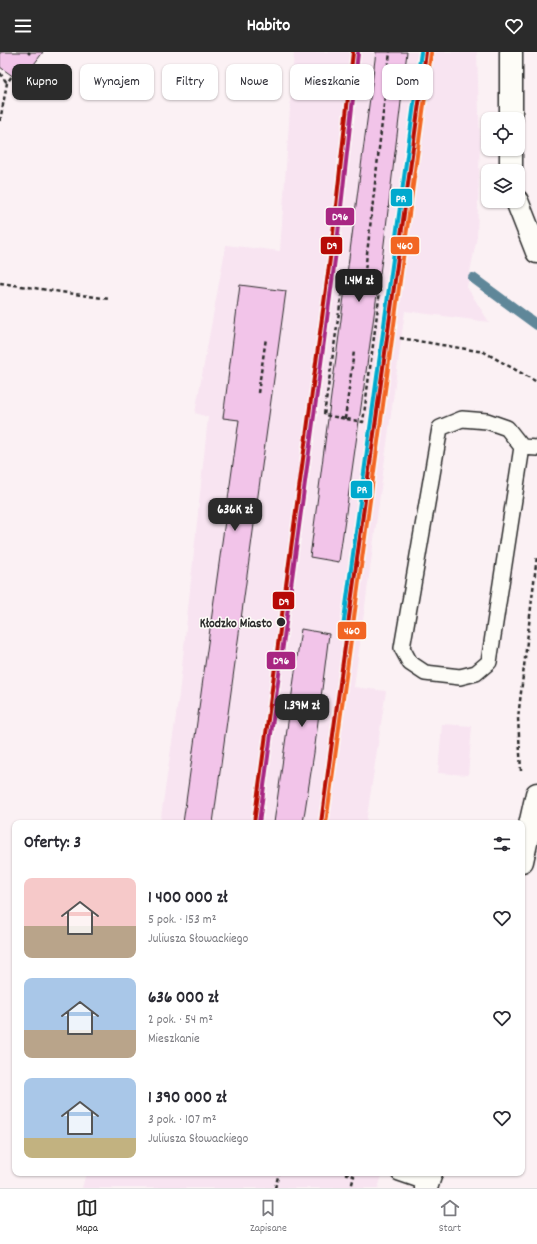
<!DOCTYPE html>
<html lang="pl">
<meta charset="utf-8">
<style>
:root{--surface:#fff;--page:#f7f7f7;--text:#2b2b33;--muted:#7c7c81;--line:#e1e1e2;--accent:#2b2b2b}
body{margin:0;font-family:Dekko,sans-serif;background:var(--page);color:var(--text);height:100vh;display:flex;flex-direction:column;font-size:15px;white-space:nowrap}
*{box-sizing:border-box;margin:0}
p{font-size:13px;color:var(--muted)}
.icon{flex:none;width:22px;height:22px;fill:none;stroke:currentColor;stroke-width:2;stroke-linecap:round;stroke-linejoin:round}
.map{position:relative;flex:1;overflow:hidden}
.drawer{position:absolute;left:12px;top:768px;width:513px;height:356px;display:flex;flex-direction:column;background:var(--surface);border-radius:8px;box-shadow:0 1px 3px #0004}
.drawer>*{flex:none}
.hud{position:absolute;left:12px;top:12px;width:513px;height:36px;display:flex;gap:8px}
.tools{position:absolute;left:481px;top:60px;display:grid;gap:8px}
.tools a{display:grid;place-items:center;width:44px;height:44px;border-radius:8px;background:var(--surface);box-shadow:0 1px 3px #0004;font-size:20px}
.price{position:absolute;translate:-50% -34px;padding:0 9px;border-radius:8px;background:var(--accent);color:#fff;font-size:13px;line-height:26px;filter:drop-shadow(0 1px 2px #0008)}
.price::after{content:'';position:absolute;left:50%;top:24px;width:12px;height:9px;margin-left:-6px;background:inherit;clip-path:polygon(0 0,100% 0,50% 100%)}
.price.on{background:#222;color:#fff}
ul{padding:0;list-style:none}
li{display:flex;align-items:center;gap:12px;height:100px;padding:0 12px}
li span{display:grid;place-items:center;flex:none;width:112px;height:80px;border-radius:8px;color:#555}
li>.icon{margin-inline-start:auto}
span .icon{width:48px;height:48px;fill:#fffc;stroke-width:1}
li b{font-size:17px}
h2{display:flex;justify-content:space-between;align-items:center;height:48px;padding:0 12px;font-size:17px}
.tag{padding:0 14px;border-radius:8px;background:var(--surface);box-shadow:0 1px 3px #0004;font-size:14px;line-height:36px}
.tag.on{background:var(--accent);color:#fff}
header{display:flex;justify-content:space-between;align-items:center;height:52px;padding:0 12px;background:var(--accent);color:#fff;font-size:18px;font-weight:700}
.menu{display:flex;justify-content:space-around;align-items:center;height:56px;border-top:1px solid var(--line);background:var(--surface);font-size:11px;color:var(--muted)}
.menu a{display:grid;justify-items:center;gap:2px}
.menu .on{color:var(--accent)}
.map>svg:first-child{display:block}
.built{fill:#f8e4f1}
.lines{fill:none;stroke-linecap:round;stroke-linejoin:round}
.stream{stroke:#5f8799;stroke-width:10}
.building{fill:#f2c4e9;stroke:#2b2b2b}
.service-casing{stroke:#2b2b2b;stroke-width:18}
.minor-casing{stroke:#2b2b2b;stroke-width:25}
.path{stroke:#2b2b2b;stroke-width:2.5;stroke-dasharray:4 3;stroke-linecap:butt}
.service{stroke:#fdfcf7;stroke-width:15}
.minor{stroke:#fdfcf7;stroke-width:22}
.rail-1-casing{stroke:#fdfcf7;stroke-width:7}
.rail-2-casing{stroke:#fdfcf7;stroke-width:7}
.rail-3-casing{stroke:#fdfcf7;stroke-width:7}
.rail-4-casing{stroke:#fdfcf7;stroke-width:7}
.rail-1{stroke:#b70a06;stroke-width:4}
.rail-2{stroke:#f26522;stroke-width:4}
.rail-3{stroke:#a82682;stroke-width:4}
.rail-4{stroke:#00a9ce;stroke-width:4}
.stop-dot{fill:#2b2b2b;stroke:#fdfcf7;stroke-width:1.5}
.labels{text-anchor:middle;stroke-width:3;stroke-linejoin:round;paint-order:stroke}
.stop-label{font-size:13px;font-weight:bold;fill:#2b2b2b;stroke:#fdfcf7;text-anchor:end}
.line-badge{stroke:#fdfcf7;stroke-width:1.5}
.badge-label{font-size:11px;text-anchor:middle;font-weight:bold;fill:#fff}
</style>
<header><svg class="icon" aria-label="menu" viewBox="0 0 24 24"><path d="M4 6h16M4 12h16M4 18h16"/></svg>Habito<svg class="icon" aria-label="heart" viewBox="0 0 24 24"><path d="M12 20l-8-8c-3-5 5-10 8-4 3-6 11-1 8 4z"/></svg></header>
<div class="map">
<svg width="537" height="1136" viewBox="0 0 537 1136">
<rect width="100%" height="100%" fill="#fbf1f4"/>
<filter id="ink" filterUnits="userSpaceOnUse"><feTurbulence type="fractalNoise" baseFrequency=".025" numOctaves="2"/><feDisplacementMap in="SourceGraphic" scale="8" xChannelSelector="R" yChannelSelector="G"/><feConvolveMatrix kernelMatrix="1 2 1 2 8 2 1 2 1" color-interpolation-filters="sRGB"/></filter>
<g filter="url(#ink)">
<!-- built -->
<g class="built">
<path d="M 294,0 L 477,0 L 480,91 L 477,185 L 467,235 L 489,270 L 405,259 L 354,635 L 386,639 L 366,771 L 160,771 L 179,643 L 208,365 L 195,361 L 226,193 L 280,199 Z"/>
<path d="M 442,672 L 472,674 L 468,723 L 438,721 Z"/>
<path d="M 86,1121 L 383,1121 L 378,1136 L 82,1136 Z"/>
</g>
<g class="lines">
<!-- stream -->
<path class="stream" d="M 473,226 L 537,273"/>
</g>
<!-- building -->
<g class="building">
<path d="M 0,0 L 43,0 L 21,30 L 0,15 Z"/>
<path d="M 376,0 L 407,0 L 383,200 L 339,510 L 310,505 Z"/>
<path d="M 240,233 L 286,239 L 213,771 L 183,771 L 239,368 L 223,366 Z"/>
<path d="M 301,577 L 329,582 L 314,701 L 303,771 L 274,771 Z"/>
</g>
<g class="lines">
<!-- service casing -->
<g class="service-casing">
<g id="service">
<path d="M 522,395 L 489,610 L 476,621 L 460,625 L 425,621 L 410,611 L 402,596 L 440,376 L 462,367 L 487,369 L 507,376 L 522,395 L 537,396"/>
<path d="M 399,1121 L 428,1131"/>
</g>
</g>
<!-- minor casing -->
<g class="minor-casing">
<g id="minor">
<path d="M 511,0 L 511,67"/>
<path d="M 511,97 L 511,119"/>
<path d="M 517,149 L 537,200"/>
<path d="M 522,809 L 537,742"/>
<path d="M 426,1136 L 431,1121"/>
</g>
</g>
<!-- path -->
<g class="path">
<path d="M 28,0 L 30,2"/>
<path d="M 0,21 L 7,31"/>
<path d="M 0,69 L 7,31 L 12,24"/>
<path d="M 0,231 L 109,247"/>
<path d="M 343,233 L 380,239 L 363,370 L 324,363 Z"/>
<path d="M 363,237 L 390,0"/>
<path d="M 400,286 L 484,300 L 537,330"/>
<path d="M 258,341 L 266,286"/>
<path d="M 345,367 L 354,299"/>
<path d="M 521,719 L 518,666 L 537,504"/>
<path d="M 345,1121 L 354,1124 L 351,1136"/>
<path d="M 275,1136 L 279,1121"/>
</g>
<!-- service -->
<use href="#service" class="service"/>
<!-- minor -->
<use href="#minor" class="minor"/>
<!-- rail-1 casing -->
<g class="rail-1-casing">
<g id="rail-1">
<path d="M 254,771 L 331,199 L 353,0"/>
<path d="M 321,771 L 426,0"/>
</g>
</g>
<!-- rail-2 casing -->
<g class="rail-2-casing">
<path id="rail-2" d="M 326,771 L 431,1"/>
</g>
<!-- rail-3 casing -->
<g class="rail-3-casing">
<path id="rail-3" d="M 259,771 L 336,200 L 358,1"/>
</g>
<!-- rail-4 casing -->
<g class="rail-4-casing">
<path id="rail-4" d="M 342,583 L 421,0"/>
</g>
<!-- rail-1 -->
<use href="#rail-1" class="rail-1"/>
<!-- rail-2 -->
<use href="#rail-2" class="rail-2"/>
<!-- rail-3 -->
<use href="#rail-3" class="rail-3"/>
<!-- rail-4 -->
<use href="#rail-4" class="rail-4"/>
</g>
</g>
<!-- markers -->
<circle class="stop-dot" cx="281" cy="570" r="5"/>
<g class="labels">
<!-- stop labels -->
<g class="stop-label">
<text x="272" y="575">Kłodzko Miasto</text>
</g>
</g>
<g class="line-badge">
<rect x="390" y="136" width="23" height="19" rx="4" fill="#00a9ce"/>
<rect x="325" y="155" width="30" height="19" rx="4" fill="#a82682"/>
<rect x="320" y="184" width="23" height="19" rx="4" fill="#b70a06"/>
<rect x="390" y="184" width="30" height="19" rx="4" fill="#f26522"/>
<rect x="350" y="428" width="23" height="19" rx="4" fill="#00a9ce"/>
<rect x="272" y="539" width="23" height="19" rx="4" fill="#b70a06"/>
<rect x="337" y="569" width="30" height="19" rx="4" fill="#f26522"/>
<rect x="266" y="599" width="30" height="19" rx="4" fill="#a82682"/>
</g>
<g class="badge-label">
<text x="401" y="150">PR</text>
<text x="340" y="168">D96</text>
<text x="332" y="197">D9</text>
<text x="405" y="197">460</text>
<text x="362" y="441">PR</text>
<text x="284" y="553">D9</text>
<text x="352" y="582">460</text>
<text x="281" y="612">D96</text>
</g>
</svg>
<div class="tools">
<a><svg class="icon" aria-label="locate" viewBox="0 0 24 24"><circle cx="12" cy="12" r="6"/><path d="M12 2v4M12 18v4M2 12h4M18 12h4"/></svg></a>
<a><svg class="icon" aria-label="layers" viewBox="0 0 24 24"><path d="M12 4l9 5-9 5-9-5zM3 14l9 5 9-5"/></svg></a>
</div>
<b class="price on" style="left:359px;top:251px">1.4M zł</b>
<b class="price" style="left:235px;top:480px">636K zł</b>
<b class="price" style="left:302px;top:676px">1.39M zł</b>
<div class="hud">
<a class="tag on">Kupno</a>
<a class="tag">Wynajem</a>
<a class="tag">Filtry</a>
<a class="tag">Nowe</a>
<a class="tag">Mieszkanie</a>
<a class="tag">Dom</a>
</div>
<section class="drawer">
<h2>Oferty: 3<svg class="icon" aria-label="filters" viewBox="0 0 24 24"><path d="M4 7h16M4 17h16"/><circle cx="9" cy="7" r="2"/><circle cx="15" cy="17" r="2"/></svg></h2>
<ul>
<li><span style="background:linear-gradient(#f6c9c9 60%,#b9a48a 0)"><svg class="icon" aria-label="home" viewBox="0 0 24 24"><path d="M3 11l9-7 9 7M6 9v11h12V9"/></svg></span><div><b>1 400 000 zł</b><p>5 pok. · 153 m²</p><p>Juliusza Słowackiego</p></div><svg class="icon" aria-label="heart" viewBox="0 0 24 24"><path d="M12 20l-8-8c-3-5 5-10 8-4 3-6 11-1 8 4z"/></svg></li>
<li><span style="background:linear-gradient(#a9c7e8 65%,#b9a48a 0)"><svg class="icon" aria-label="home" viewBox="0 0 24 24"><path d="M3 11l9-7 9 7M6 9v11h12V9"/></svg></span><div><b>636 000 zł</b><p>2 pok. · 54 m²</p><p>Mieszkanie</p></div><svg class="icon" aria-label="heart" viewBox="0 0 24 24"><path d="M12 20l-8-8c-3-5 5-10 8-4 3-6 11-1 8 4z"/></svg></li>
<li><span style="background:linear-gradient(#a9c7e8 75%,#c2b280 0)"><svg class="icon" aria-label="home" viewBox="0 0 24 24"><path d="M3 11l9-7 9 7M6 9v11h12V9"/></svg></span><div><b>1 390 000 zł</b><p>3 pok. · 107 m²</p><p>Juliusza Słowackiego</p></div><svg class="icon" aria-label="heart" viewBox="0 0 24 24"><path d="M12 20l-8-8c-3-5 5-10 8-4 3-6 11-1 8 4z"/></svg></li>
</ul>
</section>
</div>
<nav class="menu">
<a class="on"><svg class="icon" aria-label="map" viewBox="0 0 24 24"><path d="M3 6l6-2 6 2 6-2v14l-6 2-6-2-6 2zM9 4v14M15 6v14"/></svg>Mapa</a>
<a><svg class="icon" aria-label="saved" viewBox="0 0 24 24"><path d="M7 4h10v16l-5-4-5 4z"/></svg>Zapisane</a>
<a><svg class="icon" aria-label="home" viewBox="0 0 24 24"><path d="M3 11l9-7 9 7M6 9v11h12V9"/></svg>Start</a>
</nav>
